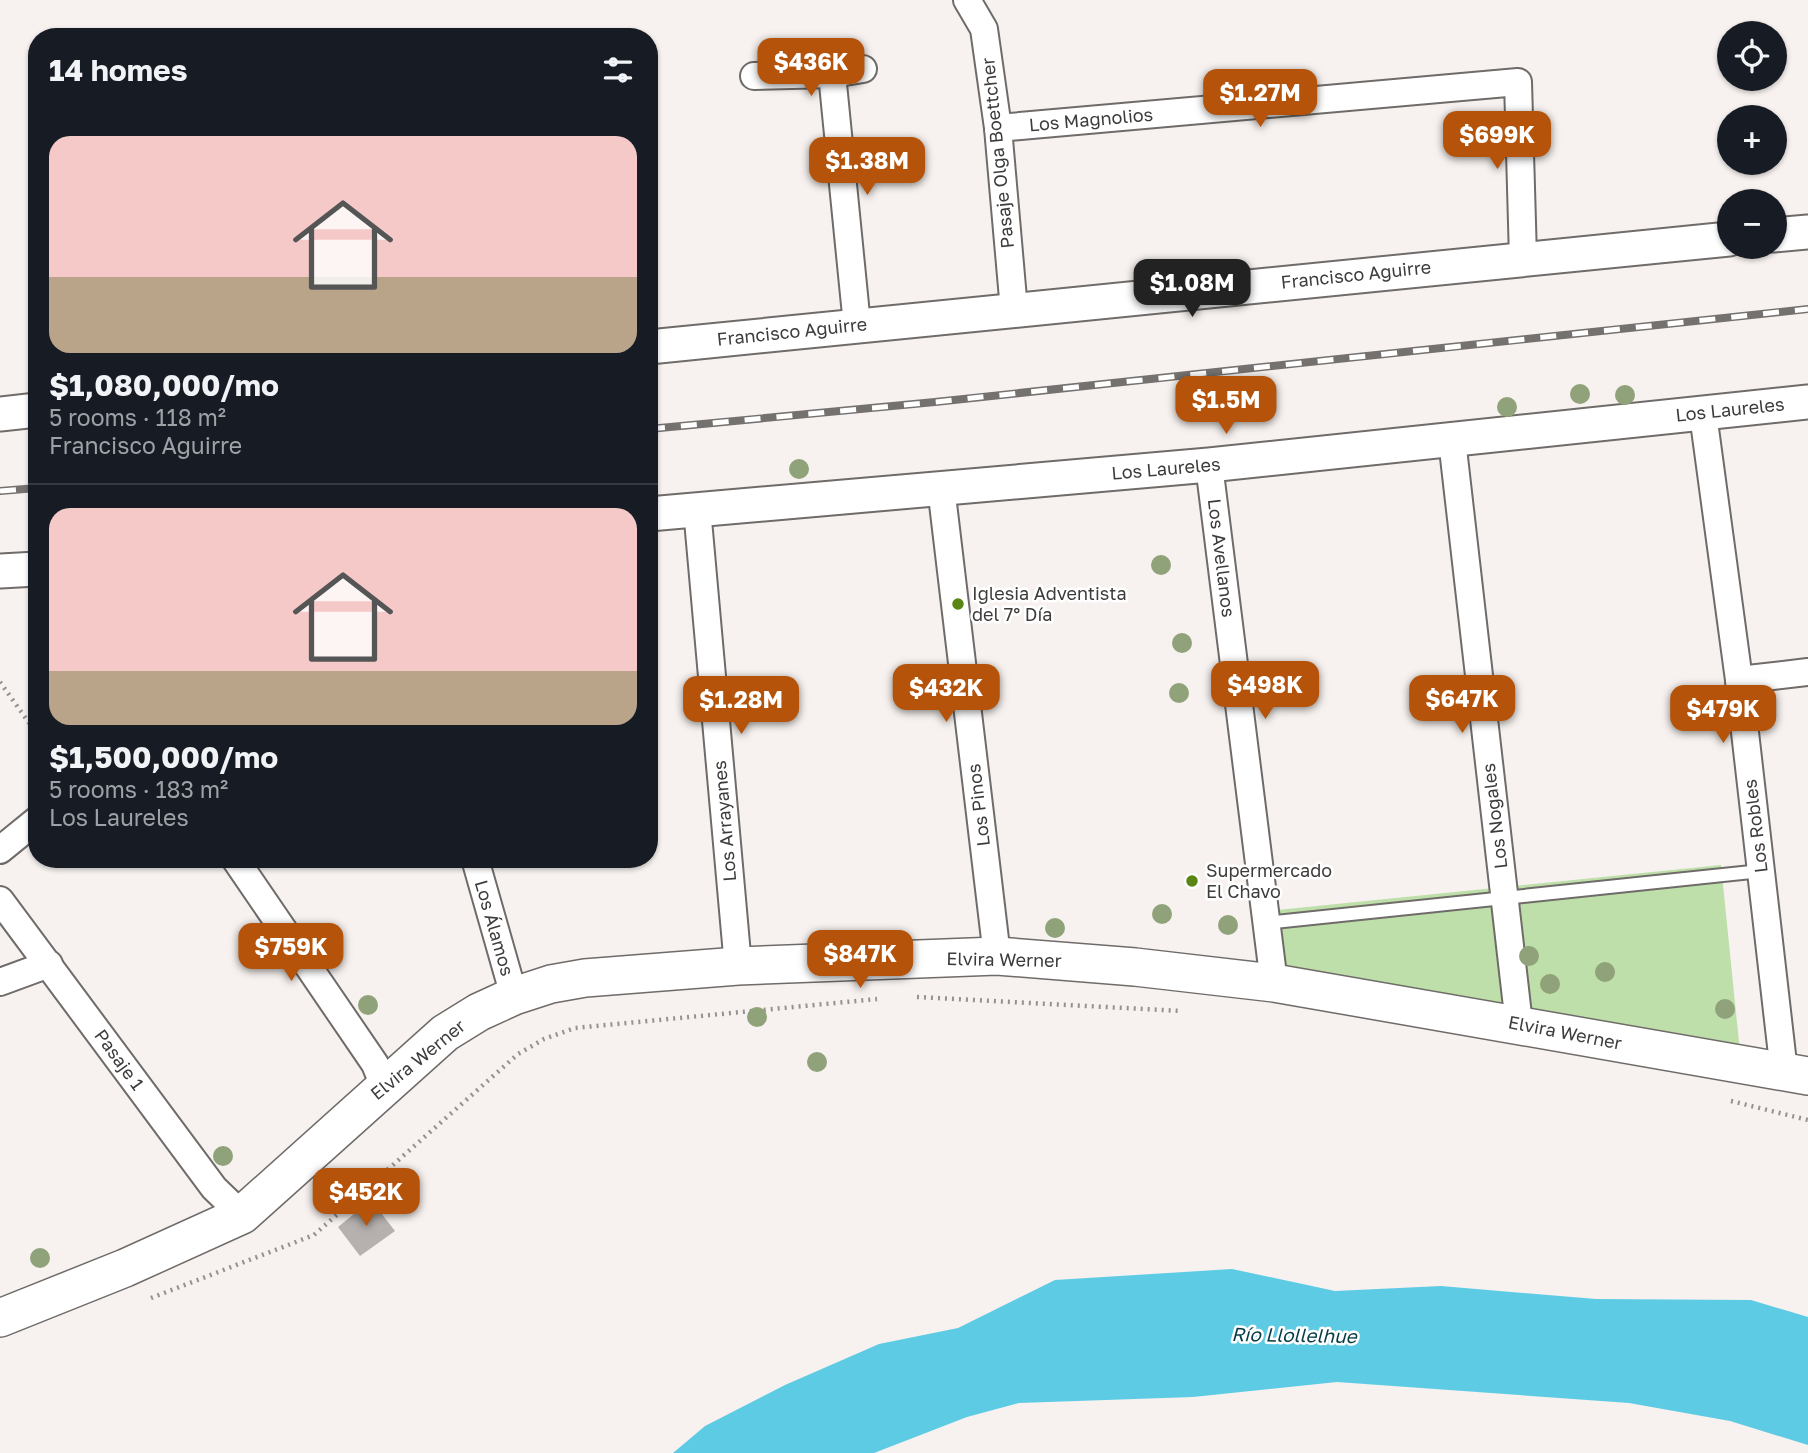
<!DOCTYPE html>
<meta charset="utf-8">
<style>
:root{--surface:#171b24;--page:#242831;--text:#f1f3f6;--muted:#9ea1a6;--line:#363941;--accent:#b45309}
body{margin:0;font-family:"Golos Text",sans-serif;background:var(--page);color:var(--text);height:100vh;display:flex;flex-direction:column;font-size:26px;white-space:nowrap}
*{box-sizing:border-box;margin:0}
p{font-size:23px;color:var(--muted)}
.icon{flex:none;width:38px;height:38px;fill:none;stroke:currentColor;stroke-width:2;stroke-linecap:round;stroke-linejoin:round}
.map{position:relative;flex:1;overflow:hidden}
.sheet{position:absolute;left:28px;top:28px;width:630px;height:840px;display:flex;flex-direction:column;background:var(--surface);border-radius:28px;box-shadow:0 2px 5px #0004}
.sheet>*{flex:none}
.buttons{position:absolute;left:1717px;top:21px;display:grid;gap:14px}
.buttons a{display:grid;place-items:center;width:70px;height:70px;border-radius:50%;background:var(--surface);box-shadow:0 2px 5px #0004;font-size:35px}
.price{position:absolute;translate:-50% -60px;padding:0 16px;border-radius:14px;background:var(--accent);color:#fff;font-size:23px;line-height:46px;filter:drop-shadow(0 2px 4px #0008)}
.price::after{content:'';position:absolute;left:50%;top:42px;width:21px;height:16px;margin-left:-10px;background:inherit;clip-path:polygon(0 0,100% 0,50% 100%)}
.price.on{background:#222;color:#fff}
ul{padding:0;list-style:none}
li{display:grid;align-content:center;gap:14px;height:371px;padding:0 21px}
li+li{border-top:2px solid var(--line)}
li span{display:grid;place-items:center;height:217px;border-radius:21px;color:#555}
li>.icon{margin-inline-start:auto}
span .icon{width:126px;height:126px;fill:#fffc;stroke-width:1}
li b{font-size:30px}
h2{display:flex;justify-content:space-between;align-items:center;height:84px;padding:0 21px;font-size:30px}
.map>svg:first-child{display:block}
.green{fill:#bedfa9}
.water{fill:#5ecbe5}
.building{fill:#b6b1af}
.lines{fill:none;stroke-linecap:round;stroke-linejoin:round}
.service-casing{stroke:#6f6b69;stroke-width:16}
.minor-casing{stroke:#6f6b69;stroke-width:30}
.tertiary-casing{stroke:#6f6b69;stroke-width:37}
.secondary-casing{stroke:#6f6b69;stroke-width:40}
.path{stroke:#94918f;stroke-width:4.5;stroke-dasharray:2 5;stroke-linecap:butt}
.service{stroke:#fff;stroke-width:12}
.minor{stroke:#fff;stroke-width:26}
.tertiary{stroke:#fff;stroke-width:33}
.secondary{stroke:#fff;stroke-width:37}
.rail-casing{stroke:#74716f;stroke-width:8}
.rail{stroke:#fff;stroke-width:5;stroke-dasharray:16;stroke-linecap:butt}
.tree{fill:#8fa279}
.poi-dot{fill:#598512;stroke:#fff;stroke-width:2.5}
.labels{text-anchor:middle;stroke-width:5;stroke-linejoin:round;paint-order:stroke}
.street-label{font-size:18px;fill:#3e3c3b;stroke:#fff}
.poi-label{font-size:18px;fill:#3e3c3b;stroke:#fff;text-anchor:start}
.water-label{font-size:19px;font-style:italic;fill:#073c47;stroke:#fff}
</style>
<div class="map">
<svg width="1808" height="1453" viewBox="0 0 1808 1453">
<rect width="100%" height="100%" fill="#f7f2ef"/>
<!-- green -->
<path class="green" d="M 1721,865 L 1740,1052 L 1262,973 L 1257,912 Z"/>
<!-- water -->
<path class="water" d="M 1232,1269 L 1335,1291 L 1441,1286 L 1596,1299 L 1751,1300 L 1808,1317 L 1808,1445 L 1730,1421 L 1629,1403 L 1337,1382 L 1193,1397 L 1019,1403 L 967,1417 L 874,1453 L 673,1453 L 705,1426 L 785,1385 L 879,1344 L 958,1328 L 1055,1280 Z"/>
<!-- building -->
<path class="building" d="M 371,1200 L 395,1231 L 360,1256 L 338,1227 Z"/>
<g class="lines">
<!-- service casing -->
<g class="service-casing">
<path id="service" d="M 1266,923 L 1761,871"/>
</g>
<!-- minor casing -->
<g class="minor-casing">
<g id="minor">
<path d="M 967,0 L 984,29 L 998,128 L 1014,310"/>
<path d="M 832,74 L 857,325"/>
<path d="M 754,76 L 832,74 L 863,69"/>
<path d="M 998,128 L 1518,82 L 1523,258"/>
<path d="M 1703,414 L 1739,680 L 1784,1072"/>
<path d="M 1452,440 L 1519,1024"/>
<path d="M 1209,465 L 1274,983"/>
<path d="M 941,487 L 997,956"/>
<path d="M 697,509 L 738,966"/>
<path d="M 1739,680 L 1808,672"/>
<path d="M 0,850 L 37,820"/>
<path d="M 235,859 L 375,1064 L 384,1086"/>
<path d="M 475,859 L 514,996"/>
<path d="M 0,900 L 214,1188 L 242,1215"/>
<path d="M 0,982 L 49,964"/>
</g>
</g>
<!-- tertiary casing -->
<g class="tertiary-casing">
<g id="tertiary">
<path d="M 1774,235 L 1808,232"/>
<path d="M 649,347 L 1729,239"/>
<path d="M 0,414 L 37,410"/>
<path d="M 649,514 L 1209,465 L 1808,402"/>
<path d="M 0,571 L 37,569"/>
</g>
</g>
<!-- secondary casing -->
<g class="secondary-casing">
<path id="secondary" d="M 0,1318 L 125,1268 L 242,1215 L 445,1033 L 479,1012 L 514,996 L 551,984 L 585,978 L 738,966 L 997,956 L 1135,967 L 1274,983 L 1808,1076"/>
</g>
<!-- path -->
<g class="path">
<path d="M 0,682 L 37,734"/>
<path d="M 917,997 L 1181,1011"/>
<path d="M 1731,1101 L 1808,1120"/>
<path d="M 151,1298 L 314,1235 L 518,1054 L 544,1039 L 575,1028 L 877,999"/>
</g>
<!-- service -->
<use href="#service" class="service"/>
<!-- minor -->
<use href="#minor" class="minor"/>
<!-- tertiary -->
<use href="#tertiary" class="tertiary"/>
<!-- secondary -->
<use href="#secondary" class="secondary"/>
<!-- rail casing -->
<g class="rail-casing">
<g id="rail">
<path d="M 649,429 L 935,402 L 1808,309"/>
<path d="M 0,491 L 37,488"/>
</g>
</g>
<!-- rail -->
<use href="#rail" class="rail"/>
</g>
<!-- trees -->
<g class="tree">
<circle cx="1580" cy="394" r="10"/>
<circle cx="1625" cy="395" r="10"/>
<circle cx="1507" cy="407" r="10"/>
<circle cx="799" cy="469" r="10"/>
<circle cx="1161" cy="565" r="10"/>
<circle cx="1182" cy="643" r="10"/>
<circle cx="1179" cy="693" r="10"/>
<circle cx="1162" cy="914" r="10"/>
<circle cx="1228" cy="925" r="10"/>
<circle cx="1055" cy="928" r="10"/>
<circle cx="1529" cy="956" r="10"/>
<circle cx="1605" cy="972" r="10"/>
<circle cx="1550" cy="984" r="10"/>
<circle cx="368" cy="1005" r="10"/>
<circle cx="1725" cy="1009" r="10"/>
<circle cx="757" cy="1017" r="10"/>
<circle cx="817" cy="1062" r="10"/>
<circle cx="223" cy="1156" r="10"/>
<circle cx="40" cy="1258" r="10"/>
</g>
<!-- markers -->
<g class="poi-dot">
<circle cx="958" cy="604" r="7"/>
<circle cx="1192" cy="881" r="7"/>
</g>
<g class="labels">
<!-- street labels -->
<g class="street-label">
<text transform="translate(1091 120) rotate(-5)" y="6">Los Magnolios</text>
<text transform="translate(998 153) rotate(-96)" y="6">Pasaje Olga Boettcher</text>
<text transform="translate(1356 275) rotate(-6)" y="6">Francisco Aguirre</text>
<text transform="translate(792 332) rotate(-6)" y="6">Francisco Aguirre</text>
<text transform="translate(1730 410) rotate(-6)" y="6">Los Laureles</text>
<text transform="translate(1166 469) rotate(-5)" y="6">Los Laureles</text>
<text transform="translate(1221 558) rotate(83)" y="6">Los Avellanos</text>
<text transform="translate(979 805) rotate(-97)" y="6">Los Pinos</text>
<text transform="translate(1495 816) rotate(-97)" y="6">Los Nogales</text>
<text transform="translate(725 821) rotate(-95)" y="6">Los Arrayanes</text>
<text transform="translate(1756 826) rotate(-97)" y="6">Los Robles</text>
<text transform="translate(494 928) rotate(74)" y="6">Los Álamos</text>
<text transform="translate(1004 960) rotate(1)" y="6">Elvira Werner</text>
<text transform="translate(1565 1033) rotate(11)" y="6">Elvira Werner</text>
<text transform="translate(119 1060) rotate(54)" y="6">Pasaje 1</text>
<text transform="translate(418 1060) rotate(-39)" y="6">Elvira Werner</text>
</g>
<!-- poi labels -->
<g class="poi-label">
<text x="972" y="600">Iglesia Adventista<tspan x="972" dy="21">del 7° Día</tspan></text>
<text x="1206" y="877">Supermercado<tspan x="1206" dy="21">El Chavo</tspan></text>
</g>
<!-- water labels -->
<g class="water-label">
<text transform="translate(1294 1335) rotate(1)" y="7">Río Llollelhue</text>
</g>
</g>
</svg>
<div class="buttons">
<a><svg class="icon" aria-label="locate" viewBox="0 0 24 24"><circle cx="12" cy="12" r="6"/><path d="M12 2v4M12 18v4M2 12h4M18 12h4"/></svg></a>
<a>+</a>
<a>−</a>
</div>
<b class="price" style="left:811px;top:98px">$436K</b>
<b class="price" style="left:1260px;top:129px">$1.27M</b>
<b class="price" style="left:1497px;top:171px">$699K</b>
<b class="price" style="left:867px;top:197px">$1.38M</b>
<b class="price on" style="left:1192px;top:319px">$1.08M</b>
<b class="price" style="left:1226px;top:436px">$1.5M</b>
<b class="price" style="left:1265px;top:721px">$498K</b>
<b class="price" style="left:946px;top:724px">$432K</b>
<b class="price" style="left:1462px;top:735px">$647K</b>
<b class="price" style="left:741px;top:736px">$1.28M</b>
<b class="price" style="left:1723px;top:745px">$479K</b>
<b class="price" style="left:291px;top:983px">$759K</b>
<b class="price" style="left:860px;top:990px">$847K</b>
<b class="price" style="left:366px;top:1228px">$452K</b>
<section class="sheet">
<h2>14 homes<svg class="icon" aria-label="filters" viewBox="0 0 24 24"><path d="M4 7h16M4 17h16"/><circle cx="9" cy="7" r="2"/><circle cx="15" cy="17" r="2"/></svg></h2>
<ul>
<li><span style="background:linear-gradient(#f6c9c9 65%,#b9a48a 0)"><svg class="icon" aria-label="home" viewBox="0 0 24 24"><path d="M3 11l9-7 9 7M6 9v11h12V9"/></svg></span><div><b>$1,080,000/mo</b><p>5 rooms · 118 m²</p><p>Francisco Aguirre</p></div></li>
<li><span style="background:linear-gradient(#f6c9c9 75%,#b9a48a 0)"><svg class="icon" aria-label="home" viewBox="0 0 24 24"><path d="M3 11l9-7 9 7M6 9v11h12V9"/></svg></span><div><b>$1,500,000/mo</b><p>5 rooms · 183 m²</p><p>Los Laureles</p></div></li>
</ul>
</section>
</div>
